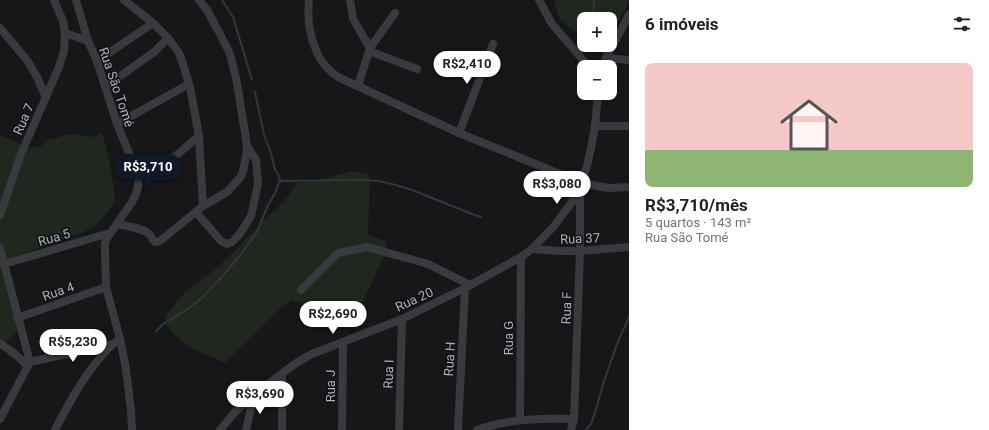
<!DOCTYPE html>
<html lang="pt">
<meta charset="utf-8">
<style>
:root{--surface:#fff;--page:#f2f2f2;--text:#202124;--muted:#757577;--accent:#111827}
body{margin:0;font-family:Roboto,sans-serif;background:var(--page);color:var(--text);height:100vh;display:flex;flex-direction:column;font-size:15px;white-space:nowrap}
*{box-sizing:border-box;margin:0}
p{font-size:13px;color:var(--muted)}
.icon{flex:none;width:22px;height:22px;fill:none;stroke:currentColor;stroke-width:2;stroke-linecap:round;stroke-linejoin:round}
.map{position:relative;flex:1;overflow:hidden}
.panel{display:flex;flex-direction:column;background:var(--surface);width:360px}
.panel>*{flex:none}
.buttons{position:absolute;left:577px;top:12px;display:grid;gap:8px}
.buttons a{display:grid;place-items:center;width:40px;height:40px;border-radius:8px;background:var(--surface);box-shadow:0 2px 6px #0003;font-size:20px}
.price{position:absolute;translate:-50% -34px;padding:0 9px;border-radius:14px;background:#fff;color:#222;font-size:13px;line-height:26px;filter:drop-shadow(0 1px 2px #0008)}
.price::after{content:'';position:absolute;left:50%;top:24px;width:12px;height:9px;margin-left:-6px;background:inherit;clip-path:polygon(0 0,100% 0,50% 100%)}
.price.on{background:var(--accent);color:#fff}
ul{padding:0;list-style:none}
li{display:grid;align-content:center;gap:8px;height:212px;padding:0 16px}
li span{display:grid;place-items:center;height:124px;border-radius:8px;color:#555}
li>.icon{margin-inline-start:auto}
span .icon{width:72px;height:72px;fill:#fffc;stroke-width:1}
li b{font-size:17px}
h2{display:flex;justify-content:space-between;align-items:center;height:48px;padding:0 16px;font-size:17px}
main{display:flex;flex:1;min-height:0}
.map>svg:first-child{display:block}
.green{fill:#1f271f}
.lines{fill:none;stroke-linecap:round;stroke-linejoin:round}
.stream{stroke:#2d393d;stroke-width:2}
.minor{stroke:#383a3e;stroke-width:8}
.labels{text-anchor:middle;stroke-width:3;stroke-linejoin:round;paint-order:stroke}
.street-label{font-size:13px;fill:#a9b1b9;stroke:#121214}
</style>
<main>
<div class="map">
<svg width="629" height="430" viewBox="0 0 629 430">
<rect width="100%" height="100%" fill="#171719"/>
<!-- green -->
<g class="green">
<path d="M 555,0 L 629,0 L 629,1 L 610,38 L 610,19 L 584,19 L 584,39 L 560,19 L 554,1 Z"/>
<path d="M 592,45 L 607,45 L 603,54 Z"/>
<path d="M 102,133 C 109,155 113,178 115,201 L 101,220 L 91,229 L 6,260 L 20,330 L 4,343 L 0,341 L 0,135 L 30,148 L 41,146 L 47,140 L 71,134 L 96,137 Z"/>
<path d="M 353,171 L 370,175 L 368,235 L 385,241 L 387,251 L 362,303 L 340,317 L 292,300 L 281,308 L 225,363 L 190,347 L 174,334 L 165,323 L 167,314 L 185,292 L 218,267 L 286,199 L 297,183 L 314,181 Z"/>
</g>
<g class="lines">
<!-- stream -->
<g class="stream">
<path d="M 222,0 L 233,17 L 252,80"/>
<path d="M 593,17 L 594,0"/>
<path d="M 280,181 L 365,180 L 379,181 L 396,185 L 412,190 L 472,214 L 481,217"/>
<path d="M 156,331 L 163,324 L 191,307 L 205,295 L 218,281 L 238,258 L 255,235 L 259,227 L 268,205 L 275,193 L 280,179 L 278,174 L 275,170 L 271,153 L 264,135 L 255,92"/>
<path d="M 586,430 L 591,424 L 596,410 L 603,384 L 617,344 L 629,317"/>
</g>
<!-- minor -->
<g class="minor">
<path d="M 76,0 L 88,41 L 97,61 L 117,124 L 136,170 L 138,179 L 138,187 L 136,194 L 132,202 L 107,238 L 105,243 L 105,250 L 106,287 L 120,339 L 126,369 L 131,410 L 132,430"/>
<path d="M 124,0 L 153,23 L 168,38 L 179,53 L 182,61 L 190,87 L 199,136 L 203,206"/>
<path d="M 309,0 C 307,18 309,34 316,50 C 318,55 320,60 324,64 C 328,70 333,73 338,77 L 459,133 L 582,183 L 608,188 L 629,187"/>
<path d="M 350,0 L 353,19 L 370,48"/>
<path d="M 539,0 L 552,24 L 589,67"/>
<path d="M 0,28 L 27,60 L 37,77 L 46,97"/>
<path d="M 65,33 L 88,41"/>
<path d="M 369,51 L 417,69"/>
<path d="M 606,58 L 629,60"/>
<path d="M 97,61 L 153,23"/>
<path d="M 604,67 L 606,58 L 629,15"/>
<path d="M 358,86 L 370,48 L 395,13"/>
<path d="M 105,87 L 154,52 L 168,38"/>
<path d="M 117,124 L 189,84"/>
<path d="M 595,126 L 629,126"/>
<path d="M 459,133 L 493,44"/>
<path d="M 136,170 L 172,158 L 178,154 L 199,136"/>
<path d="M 196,212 L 221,241 L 227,244 L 232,242 L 239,235 L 251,216 L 258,184 L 256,160 L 247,146"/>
<path d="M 0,215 L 21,154 L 59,67 L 64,51 L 65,33 L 63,21 L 54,0"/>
<path d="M 117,224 C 126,226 143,228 149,234 C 152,237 152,240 155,242 L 160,241 L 203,206 L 227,192 L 236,182 L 240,178 L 243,171 L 246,156 L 247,146 L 239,95 L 236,78 L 230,54 L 220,34 L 207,10 L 199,0"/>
<path d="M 0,248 L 30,362"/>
<path d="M 532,249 L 560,251 L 580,251 L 629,247"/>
<path d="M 4,264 L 110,233"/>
<path d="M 301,290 L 338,253 L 367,247 L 428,264 L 470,285"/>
<path d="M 17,318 L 106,287"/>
<path d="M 0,343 L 16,355 L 28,366"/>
<path d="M 30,362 L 112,344"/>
<path d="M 282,374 L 282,430"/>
<path d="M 0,419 L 30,362"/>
<path d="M 520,420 L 521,257"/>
<path d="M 55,430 C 68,405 81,380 100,358 C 107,349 111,345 120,339"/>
<path d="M 220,430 L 235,412 L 254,395 L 296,363 L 312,354 L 402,319 L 465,288 L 521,257 L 532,249 L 555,225 L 563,214 L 572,202 L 580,186 L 587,166 L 591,148 L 595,126 L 598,93"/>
<path d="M 246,430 L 254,395"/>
<path d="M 342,430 L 343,342"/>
<path d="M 399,430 L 402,319"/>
<path d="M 458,430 L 465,288"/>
<path d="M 477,430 C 508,419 541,418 574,419"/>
<path d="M 571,430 L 574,419 L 580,251 L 580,187"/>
</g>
</g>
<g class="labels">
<!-- street labels -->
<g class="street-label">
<text transform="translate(117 87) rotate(71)" y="5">Rua São Tomé</text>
<text transform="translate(23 119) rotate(-66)" y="5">Rua 7</text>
<text transform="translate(54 237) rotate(-16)" y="5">Rua 5</text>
<text transform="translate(580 238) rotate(-2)" y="5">Rua 37</text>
<text transform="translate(58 291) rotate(-19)" y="5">Rua 4</text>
<text transform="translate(414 299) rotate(-25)" y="5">Rua 20</text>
<text transform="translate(566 308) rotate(-88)" y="5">Rua F</text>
<text transform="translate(508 338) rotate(-90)" y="5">Rua G</text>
<text transform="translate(449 359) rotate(-87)" y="5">Rua H</text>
<text transform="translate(388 374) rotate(-88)" y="5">Rua I</text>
<text transform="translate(330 386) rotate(-90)" y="5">Rua J</text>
</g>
</g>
</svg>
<div class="buttons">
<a>+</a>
<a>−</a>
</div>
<b class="price" style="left:467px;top:85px">R$2,410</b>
<b class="price on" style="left:148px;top:188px">R$3,710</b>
<b class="price" style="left:557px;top:205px">R$3,080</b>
<b class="price" style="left:333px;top:335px">R$2,690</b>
<b class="price" style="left:73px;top:363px">R$5,230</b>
<b class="price" style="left:260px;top:415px">R$3,690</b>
</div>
<section class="panel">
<h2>6 imóveis<svg class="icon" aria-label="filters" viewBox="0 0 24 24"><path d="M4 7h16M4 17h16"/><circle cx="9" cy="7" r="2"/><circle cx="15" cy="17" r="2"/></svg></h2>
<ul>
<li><span style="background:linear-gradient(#f6c9c9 70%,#8fb573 0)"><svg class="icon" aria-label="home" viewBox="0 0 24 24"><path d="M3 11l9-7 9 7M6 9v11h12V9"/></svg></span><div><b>R$3,710/mês</b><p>5 quartos · 143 m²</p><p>Rua São Tomé</p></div></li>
</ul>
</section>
</main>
